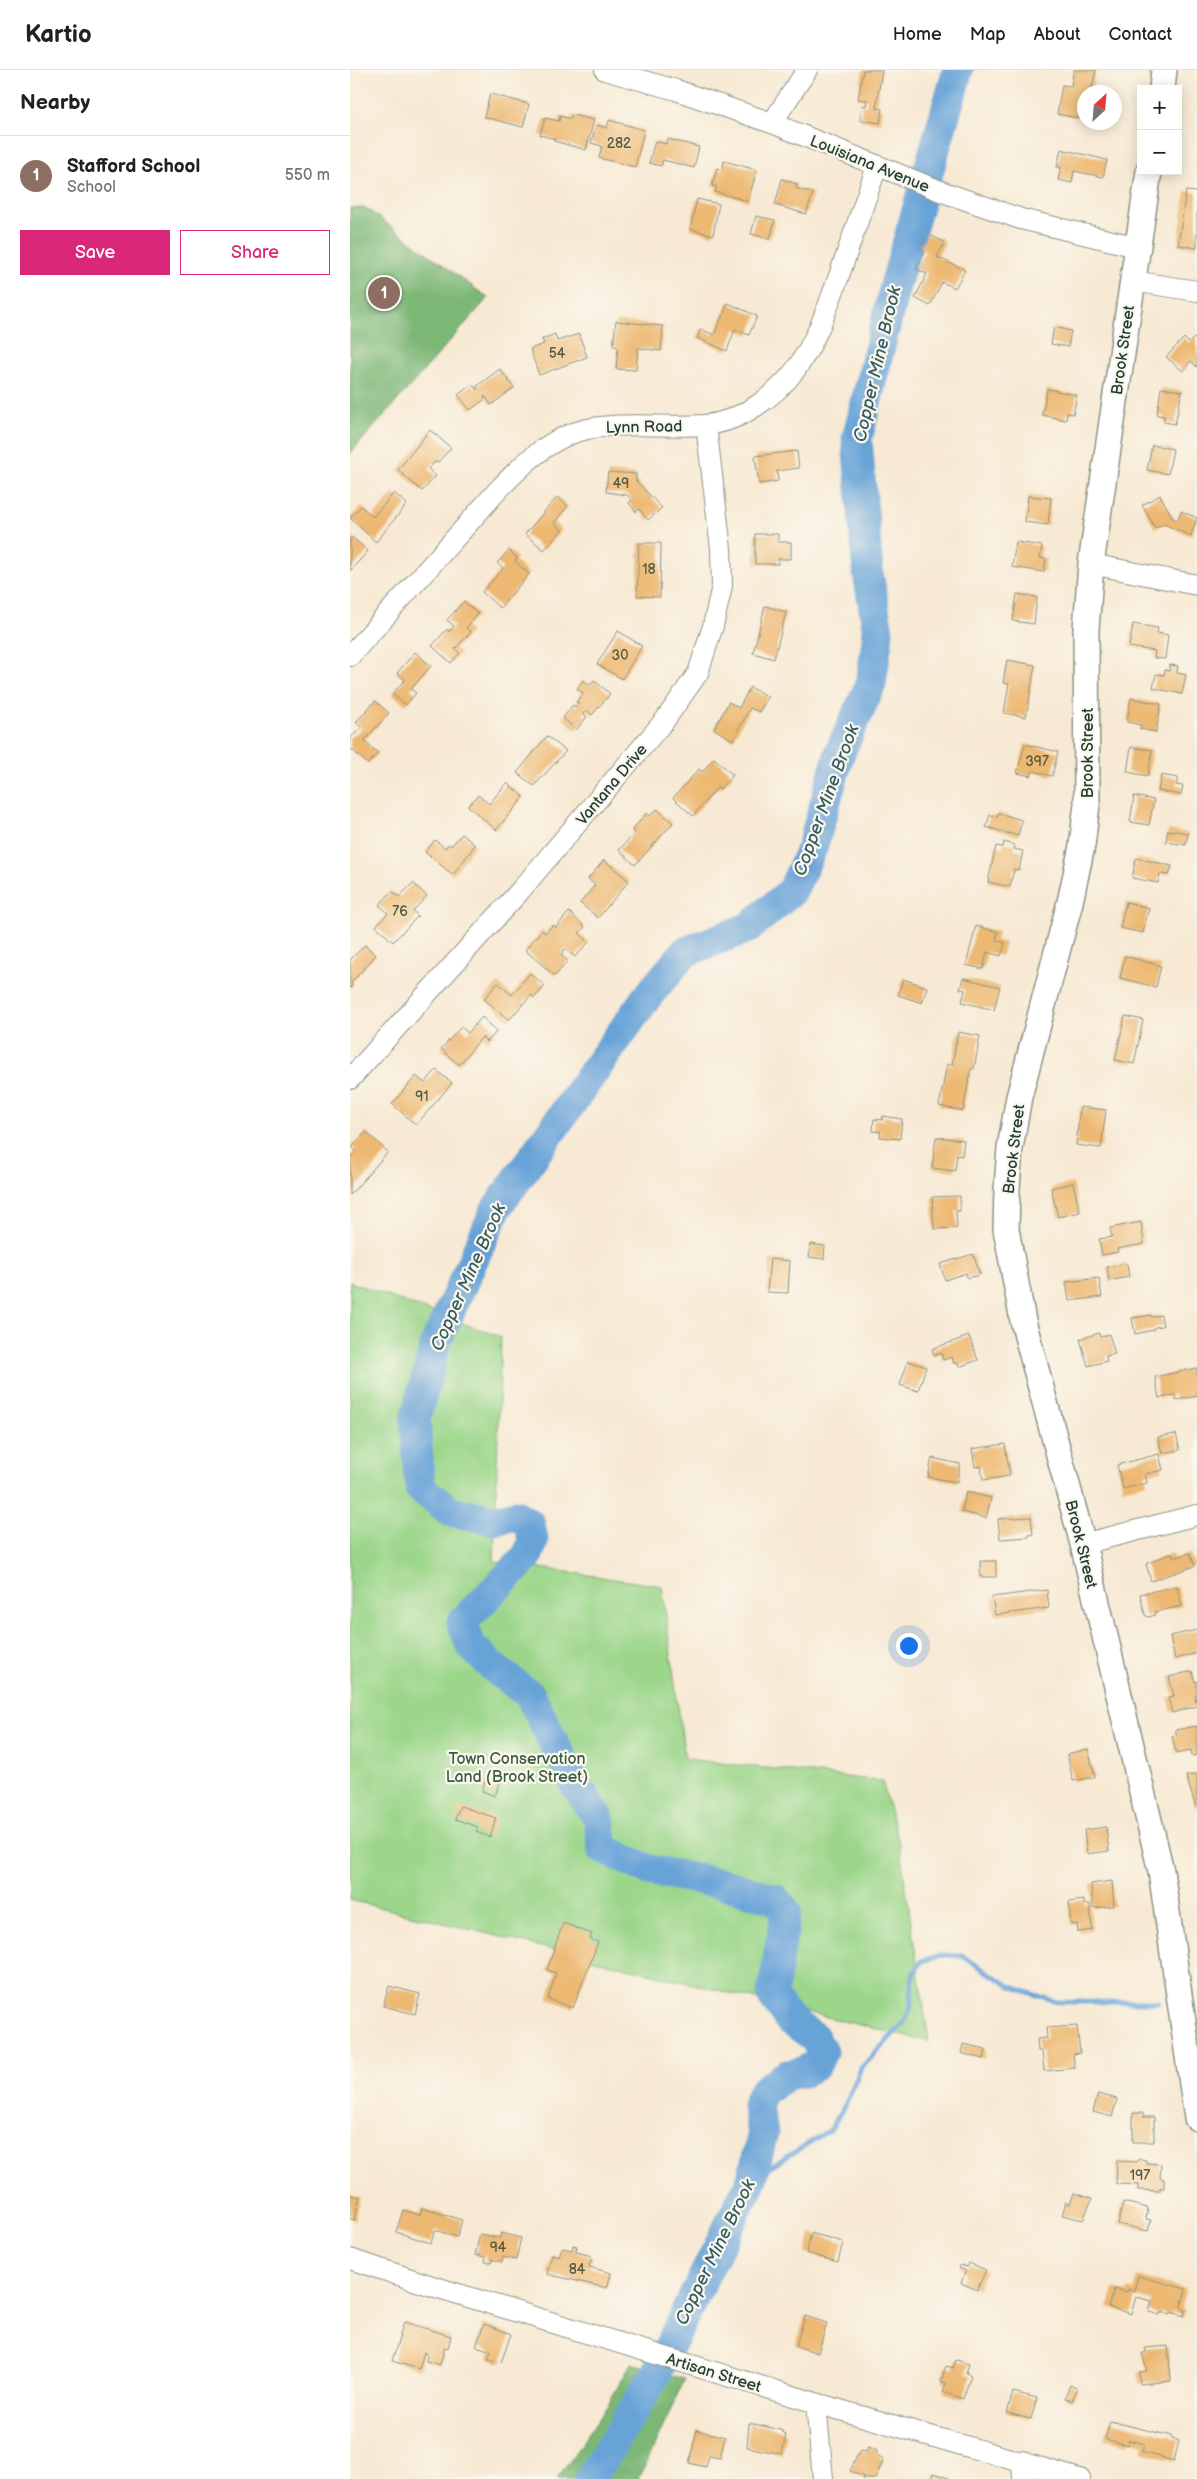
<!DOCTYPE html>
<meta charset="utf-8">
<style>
body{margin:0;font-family:"Balsamiq Sans",sans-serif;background:#f2f2f2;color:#202124}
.controls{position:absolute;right:15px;top:15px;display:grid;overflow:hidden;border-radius:0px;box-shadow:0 2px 12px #0003}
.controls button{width:45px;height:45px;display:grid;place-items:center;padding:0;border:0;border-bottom:1px solid #e0e0e0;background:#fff;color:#202124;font:25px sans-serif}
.compass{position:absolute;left:727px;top:15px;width:45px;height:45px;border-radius:50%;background:#fff;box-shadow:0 2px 12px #0003;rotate:26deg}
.you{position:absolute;left:558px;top:1575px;width:18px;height:18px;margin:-12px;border:4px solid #fff;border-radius:50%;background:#1a73e8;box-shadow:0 0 0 8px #1a73e833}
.badge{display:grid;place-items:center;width:32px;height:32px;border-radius:50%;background:#db2777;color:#fff;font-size:16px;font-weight:700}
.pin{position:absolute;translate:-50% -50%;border:2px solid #fff;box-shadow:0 1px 5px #0006}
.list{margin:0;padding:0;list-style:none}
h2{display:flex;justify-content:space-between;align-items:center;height:65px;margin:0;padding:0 20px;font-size:21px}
h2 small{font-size:16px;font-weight:400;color:#757577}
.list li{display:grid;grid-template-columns:32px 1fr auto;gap:15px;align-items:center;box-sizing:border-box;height:80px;padding:0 20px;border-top:1px solid #e0e0e0}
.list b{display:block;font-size:19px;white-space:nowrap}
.list p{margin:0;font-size:16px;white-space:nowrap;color:#757577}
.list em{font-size:16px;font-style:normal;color:#757577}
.actions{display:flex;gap:10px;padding:15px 20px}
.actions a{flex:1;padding:11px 0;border:1px solid #db2777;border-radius:0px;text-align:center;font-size:18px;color:#db2777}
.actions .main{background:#db2777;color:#fff}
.map{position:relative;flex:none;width:847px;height:2409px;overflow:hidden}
header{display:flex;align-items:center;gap:30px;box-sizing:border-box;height:70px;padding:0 25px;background:#fff;border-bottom:1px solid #e0e0e0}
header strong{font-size:24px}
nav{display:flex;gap:28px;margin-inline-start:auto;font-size:18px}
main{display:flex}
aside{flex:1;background:#fff}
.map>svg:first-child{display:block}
.green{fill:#9bd68a;stroke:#5d8a5f}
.forest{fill:#7cb776;stroke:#4e7a55}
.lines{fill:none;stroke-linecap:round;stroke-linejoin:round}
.stream{stroke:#67a3d8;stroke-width:5}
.river{stroke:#67a3d8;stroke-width:31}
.building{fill:#edb871}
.minor-casing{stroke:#8b9384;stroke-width:22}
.tertiary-casing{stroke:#8b9384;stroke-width:28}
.minor{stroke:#fff;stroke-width:20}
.tertiary{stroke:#fff;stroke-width:25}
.labels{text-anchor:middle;stroke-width:4.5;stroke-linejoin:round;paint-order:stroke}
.number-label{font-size:14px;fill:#525c43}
.street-label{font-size:16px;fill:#1f3d34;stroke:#fbf7ec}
.park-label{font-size:16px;fill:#385c45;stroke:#fbf7ec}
.water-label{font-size:18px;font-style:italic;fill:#355c65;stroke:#fbf7ec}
</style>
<header>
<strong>Kartio</strong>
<nav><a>Home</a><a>Map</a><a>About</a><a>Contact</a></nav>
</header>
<main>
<aside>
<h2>Nearby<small></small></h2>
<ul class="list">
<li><span class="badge" style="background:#8d6e63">1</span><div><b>Stafford School</b><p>School</p></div><em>550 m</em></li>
</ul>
<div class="actions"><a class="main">Save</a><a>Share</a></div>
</aside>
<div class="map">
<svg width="847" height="2409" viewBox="0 0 847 2409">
<rect width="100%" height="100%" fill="#fbf7ec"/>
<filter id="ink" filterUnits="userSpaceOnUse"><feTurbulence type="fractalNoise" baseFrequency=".02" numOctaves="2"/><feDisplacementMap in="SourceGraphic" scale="10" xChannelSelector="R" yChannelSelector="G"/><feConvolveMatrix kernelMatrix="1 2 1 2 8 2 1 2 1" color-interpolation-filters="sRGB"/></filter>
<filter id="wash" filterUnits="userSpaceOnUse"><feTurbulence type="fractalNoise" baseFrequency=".0096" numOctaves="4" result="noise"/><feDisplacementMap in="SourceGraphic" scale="20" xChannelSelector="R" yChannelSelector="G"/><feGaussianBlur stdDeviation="1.12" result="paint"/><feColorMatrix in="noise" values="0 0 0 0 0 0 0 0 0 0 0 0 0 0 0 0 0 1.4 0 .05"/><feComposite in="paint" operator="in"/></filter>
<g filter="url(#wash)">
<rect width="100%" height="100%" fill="#f7e9d3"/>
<path class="green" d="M0,1212l151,55 -7,224 168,25 23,173 197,22 17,62 30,199 -579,-142z"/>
<path class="forest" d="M0,138h16l122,90 -138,156z
M281,2293l54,16 -46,100h-82l50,-73z"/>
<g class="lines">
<path class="stream" d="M402,2109l79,-50 15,-26 15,-35 42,-44 8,-17 1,-31 10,-15 20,-6 20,1 48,30 47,16h101"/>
<path class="river" d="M240,2409l65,-104 97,-196 11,-47 -6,-27 7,-15 23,-15 16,-3 13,-7 6,-13 -8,-15 -25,-18 -17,-24 14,-83 -11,-13 -51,-15 -75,-14 -46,-21 -4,-31 -25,-35 -44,-88 -35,-26 -24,-23 -9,-24 65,-65 6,-16 -3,-17 -14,-9 -21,5 -45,-9 -30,-23 -5,-69 21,-77 60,-133 150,-211 39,-46 63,-24 44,-37 20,-43 28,-96 31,-68 7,-52 -10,-59 -11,-134 39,-157 62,-212"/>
</g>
<g id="blocks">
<path class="building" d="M513,0h19l-6,38 6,1 -2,14 -20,-3 2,-15 4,1 1,-6 -9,-1z
M724,0h22l-5,22h-7v27l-27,-5 5,-29 9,1z
M140,24l39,10 -6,23 -39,-10z
M222,45l22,5 -8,30 -32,-9 1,-2 -15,-4 5,-17 14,3 1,-5 11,3z
M259,50l35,10 -9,37 -36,-9 3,-12 -11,-3 5,-18 11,3z
M317,69l32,8 -5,21 -31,-8 -2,6 -12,-3 6,-22 11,3z
M711,79l46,11 -4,17 -29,-6 -2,12 -14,-3 3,-13h-4z
M374,91l33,9 -9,31 -33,-9 2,-5 -5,-1 5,-18 5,2z
M432,109l15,5 -1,4 17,5 -7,21 -31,-9z
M836,121l11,1v56l-19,-3z
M347,129l22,5 -6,31 -23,-6z
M406,146l19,4 -5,19 -19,-5z
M577,164l18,8 -8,15 28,13 -10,18 -13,-6 -12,24 -15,-8 12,-24 -11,-5 9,-18 -5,-3z
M378,233l29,13 -8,19 -14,-6 -8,22 -30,-13 4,-9 13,6z
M266,251l47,5 -2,25 -23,-3 -2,22 -20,-1 2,-22 -5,-1z
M704,257l17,4 -3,16 -17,-3z
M205,264l2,7 22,-7 8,23 -48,18 -9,-26 14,-5 -2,-5z
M834,268l5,5 5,-5 3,2v27l-6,-6 -8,10 -17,-14z
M150,299l14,19 -23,17 -6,-9 -1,4 -14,10 -12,-15 14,-11 5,6v-4z
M811,318l21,3 -7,33 -11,-2v-6l-7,-1z
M697,319l30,6 -4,19 -6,-1 -1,7 -24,-5z
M80,360l21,18 -13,14h-3l-7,7 8,7 -14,15 -24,-21z
M802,375l21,4 -5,25 -21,-4z
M447,381l2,17 -22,3 1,10 -19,3 -4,-28z
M258,402l28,2v7l26,27 -14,12 -9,-11 -3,3 -7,-9 3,-3 -5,-5 -21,-3z
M44,423l13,11 -31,38 -26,-24 11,-12 12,11z
M810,425l13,23 4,3 4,-10 16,7 -6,18 -27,-12 -9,4 -13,-23z
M678,426l23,2 -3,27 -23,-3z
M207,427l11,9 -14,17 8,7 -18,20 -19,-16z
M405,464h23v8h13v17h-13v5h-23z
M2,467l16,14 -18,20v-32z
M666,472l26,4 -2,12 6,1 -2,13 -32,-5z
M289,473h22l-1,54 -23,-1z
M159,480l8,8 -2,3 14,13 -29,34 -18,-16 21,-24 -6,-5z
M667,524l20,3 -3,27 -21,-3z
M114,531l14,13 -12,14 5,4 -16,17 5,4 -9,10 -19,-17 14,-16 4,1 4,-5 -7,-6z
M415,536l21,6 -12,47 -21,-6z
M783,554l25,4 -1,5 11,2 -3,24 -11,-1 1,-7 -26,-4z
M268,561l24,15 -20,33 -25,-15z
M65,582l16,14 -20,23 5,4 -10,12 -14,-11 13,-14 -8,-7z
M657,590l28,5 -9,52 -22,-4 5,-29 -6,-1z
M820,595l8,1 -1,7 9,2 -4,19 -29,-6 3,-14 8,1 1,-5 4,1z
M233,610l7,5 4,-5 16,14 -18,21 -5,-5 -4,4 4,3 -11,13 -13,-12 10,-13 2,2 4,-4 -3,-1 7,-9 -6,-4z
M400,617l18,10 -9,15 -9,-4 -17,32 -19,-11 15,-27 10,6z
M781,628l30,6 -5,28 -16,-3 1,-4 -14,-3z
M25,631l14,12 -25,28 14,12 -10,11 -18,-16v-10l12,-10 -6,-6z
M197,666l19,15 -32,35 -17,-13z
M675,674l33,8 -6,24 -19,-5 -2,5 -14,-3z
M781,677l21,3 -4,26 -21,-4z
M364,688l19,17 -13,14 -2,-2 -25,29 -20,-18 26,-29 3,3z
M811,705l17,3 -2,7 7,1 -2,9 -23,-4z
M157,713l17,14 -28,33 -28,-24 10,-11 11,9z
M784,726l20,4 -5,25 -19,-3z
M307,739l16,14 -38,42 -16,-15 16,-17 -3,-3 15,-17 3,3z
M648,743l24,7 -4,16 -32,-9 4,-12 7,2z
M818,760l20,3 -2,12 -20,-3z
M112,764l13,11 -22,30 -28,-23 10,-12 10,8 4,-4 2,2z
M654,772l11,3 -1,4 9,2 -4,19 -5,-1 -4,18 -22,-5 8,-36 7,1z
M786,788l36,8 -3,9 -9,-1 -2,9 -26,-5z
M254,790l25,21 -31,37 -18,-15 15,-18 -7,-6z
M63,813l14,13 -14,15 5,5 -25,26 -17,-16 12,-13 -9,-8 13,-14 7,6z
M776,832l23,6 -6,25 -23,-5z
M219,842l16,15 -6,6 10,9 -14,15 -10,-8 -4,6 7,6 -13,15 -30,-26 17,-20 3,3 8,-8 3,2z
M626,856l22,6 -2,8 9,3 -4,13 -14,-4 -4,17 -17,-4z
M15,875l11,10 -25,28 2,2 -3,3v-28z
M775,886l36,10 -5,21 -36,-9z
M180,903l15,13 -11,12 -3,-3 -22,25 -25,-21 14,-16 14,12z
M613,908l37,9 -6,23 -32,-8 3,-12 -5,-1z
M553,909l24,8 -5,16 -24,-8z
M775,946l18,4 -9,44 -19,-4z
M132,947l15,14 -10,11 -5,-5 -23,28 -18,-16 20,-22 7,6z
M608,962l22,4 -6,33h-3l-8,42 -24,-5 8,-42 5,1z
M86,1000l16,13 -36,42 -24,-21 24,-28 9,7z
M730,1037l26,3 -5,38 -25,-3z
M533,1046l19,3 -2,20 -20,-2 1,-5 -8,-1 1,-12 8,1z
M16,1062l22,20 -38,43v-37l6,-7 -4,-4z
M586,1067l28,3 -2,16 -5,-1 -2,16 -23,-3z
M723,1113l7,29 -22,5 -7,-29z
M610,1126v15h-4l1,17 -23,1 -2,-32z
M791,1152l3,22 -27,5 1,3 -16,3 -3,-16 13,-2 -2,-9z
M461,1174l14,2 -1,13 -15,-2z
M623,1184l7,21 -13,3 -1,-5 -21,7 -5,-16z
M420,1189l20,2 -2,32 -21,-1z
M777,1194l2,13 -20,4 -2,-14z
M749,1208l3,19 -33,4 -3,-19z
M801,1245l1,2 9,-2 2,11 -8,1 -2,3 -18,4 -3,-16z
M749,1263l1,4 9,-3 6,20 -9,2 1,5 -19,5 -8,-27z
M619,1266l9,24 -19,7 -2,-5 -3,2 -2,-7 -9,3 -2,-7 -7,3 -2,-7z
M558,1291l18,6 -8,24 -18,-6z
M847,1298v28l-21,4 -1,-5 -16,3 -4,-21z
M826,1364l4,16 -18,3 -4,-16z
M655,1374l5,32 -27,4 -2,-14 -6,1 -3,-18z
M809,1384l4,16 -18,4 2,9 -24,6 -6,-24z
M582,1388l28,6 -3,18 -29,-5z
M616,1422l25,6 -5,20 -24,-6z
M681,1447l2,17 -4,1v2l-29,2 -2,-20z
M822,1483l2,5 16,-5 5,13 -44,15 -5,-17z
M630,1491h16v16h-16z
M827,1516l5,20 -27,6 1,3 -8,2 -3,-2 -5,-21z
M697,1520l2,18 -54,7 -3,-18z
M847,1560v23l-22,6 -5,-23z
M842,1601l3,11 2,-1v14l-2,1 2,10 -25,7 -4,-16 6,-1 -5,-19z
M847,1656v29l-5,1 -1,-6 -15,3 -4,-17 5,-1 -2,-5z
M738,1679l7,28 -22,4 -6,-27z
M847,1704v34h-1l-10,-32z
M137,1706l13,5 -5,15 -13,-5z
M110,1736l36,12 -6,19 -14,-5 2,-5 -23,-8z
M756,1757l3,24 -22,3 -3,-24z
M762,1811l2,25 -21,2 -2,-24z
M734,1830v5l6,-1 2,26 -14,2 -1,-8 -6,1 -2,-23z
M213,1853l29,11 -2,5 8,3 -25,66 -25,-9 8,-26 -9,-3z
M39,1916l31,8 -5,20 -32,-8z
M727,1956l3,27 -7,1 2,14 -31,3 -2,-20h-4l-1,-12 10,-1 -1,-10z
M613,1974l23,5 -2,10 -23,-6z
M748,2024l19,5 -5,18 -19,-5z
M783,2043h10v4h11v25h-21z
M789,2089l7,1v3l15,1 -1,14 4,1v9h-4v3l-22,-1v-5l-22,-1 1,-23 20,1z
M724,2123l18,6 -9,21 -21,-5 4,-13 4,2z
M0,2125l10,2 -6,23 -4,-1z
M773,2132l25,6 -2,11 5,1 -3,11 -30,-7z
M72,2138l40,12 -5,17 -22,-7 -4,13 -35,-11 7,-22 17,5z
M151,2163l20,5 -5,22 -13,-3 -1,5 -10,-3 -1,4 -6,-1 1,-5 -11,-2 5,-21 20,4z
M461,2163l32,9 -5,20 -32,-9z
M223,2175l4,1 -1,6 16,4 -3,11 22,6 -4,15 -60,-14 5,-19 7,2 3,-9 10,2z
M619,2193l17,7 -9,20 -16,-7 5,-12 -7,-3 1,-3 7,2z
M788,2206l48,13 -5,17 4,5 -1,5 -13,-4 -1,3 -9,-3 -1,3 -11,-3 3,-11 -16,-4 -5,17 -23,-7 6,-18 13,3 1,-3 6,2z
M455,2246l22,7 -9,30 -22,-7z
M54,2252l47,14 -3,12 -3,-1 -5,18 -14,-4 2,-8 -4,-1 -5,17 -27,-8z
M134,2254l27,10 -10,29 -13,-4 3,-8 -15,-5z
M818,2276l3,35 -31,3 -1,-12 8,-1 -5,-18h4l-1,-5z
M606,2290l13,4 -3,9 5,2 -8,24 -20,-7 3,-9 -5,-2 5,-15 7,2z
M720,2315l8,4 -6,12 -7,-3z
M663,2322l24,6 -6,21 -24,-6z
M760,2351l61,15 1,3 7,2 -5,20 -32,-9 2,-8 -15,-4 -2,5 -22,-6z
M399,2353l32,7 5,5 -4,19 -35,-7z
M347,2360l28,7 -5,21 -11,-2 -3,11 -17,-4z
M518,2377l9,4 -1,4 8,4 -9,20h-12l1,-2 -14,-6 10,-21 6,2z
M584,2403l17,6h-19z"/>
</g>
</g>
<g filter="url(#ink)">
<use href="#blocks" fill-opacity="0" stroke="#8b9384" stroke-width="1"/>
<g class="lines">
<defs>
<path id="minor" d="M255,0l71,20 96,33 171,69 78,27 116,28
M422,53l35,-53
M782,211l65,10
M741,494l106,21
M0,586l148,-166c22,-23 47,-48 78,-58 42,-12 85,-4 128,-7 35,-2 72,-29 92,-56 21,-29 33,-65 45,-99 12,-35 24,-69 36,-104
M0,1009l169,-187 146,-172 33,-47 15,-47 9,-40 -1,-37 -15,-124
M733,1474l114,-29
M0,2189l79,26 387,118 264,76
M466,2333l7,76
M672,2391l1,18"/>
<path id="tertiary" d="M812,19l2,-19
M799,101l-58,393 -5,65 1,175 -5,42 -12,56 -51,195 -9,51 -3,40 -1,41 17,92 60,223 78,327 36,247"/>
</defs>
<use href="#minor" class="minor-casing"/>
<use href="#tertiary" class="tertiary-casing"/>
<use href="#minor" class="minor"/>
<use href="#tertiary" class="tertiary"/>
</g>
</g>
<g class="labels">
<g class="number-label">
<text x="269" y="78">282</text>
<text x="207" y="288">54</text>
<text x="271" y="418">49</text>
<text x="299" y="504">18</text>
<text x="270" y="590">30</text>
<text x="687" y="696">397</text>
<text x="50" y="846">76</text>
<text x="72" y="1031">91</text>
<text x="790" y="2110">197</text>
<text x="148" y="2182">94</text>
<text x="227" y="2204">84</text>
</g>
<g class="street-label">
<text transform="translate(520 93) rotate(22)" y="6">Louisiana Avenue</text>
<text transform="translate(772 280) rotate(-82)" y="6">Brook Street</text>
<text transform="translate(294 356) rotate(-1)" y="6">Lynn Road</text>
<text transform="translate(737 683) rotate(-90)" y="6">Brook Street</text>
<text transform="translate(261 714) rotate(-50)" y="6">Vantana Drive</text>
<text transform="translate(663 1079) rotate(-83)" y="6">Brook Street</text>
<text transform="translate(732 1474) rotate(76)" y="6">Brook Street</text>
<text transform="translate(364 2302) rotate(17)" y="6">Artisan Street</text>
</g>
<g class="park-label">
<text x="167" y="1694">Town Conservation<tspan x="167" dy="18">Land (Brook Street)</tspan></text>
</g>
<g class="water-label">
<text transform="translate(527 294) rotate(-77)" y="6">Copper Mine Brook</text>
<text transform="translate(476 730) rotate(-70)" y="6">Copper Mine Brook</text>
<text transform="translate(118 1207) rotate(-66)" y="6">Copper Mine Brook</text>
<text transform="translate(365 2182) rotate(-64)" y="6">Copper Mine Brook</text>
</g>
</g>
</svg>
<div class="controls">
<button>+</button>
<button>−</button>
</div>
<svg class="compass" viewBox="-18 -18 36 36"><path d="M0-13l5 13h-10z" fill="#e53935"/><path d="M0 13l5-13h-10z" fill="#757577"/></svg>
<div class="you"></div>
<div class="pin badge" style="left:34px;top:223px;background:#8d6e63">1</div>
</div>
</main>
